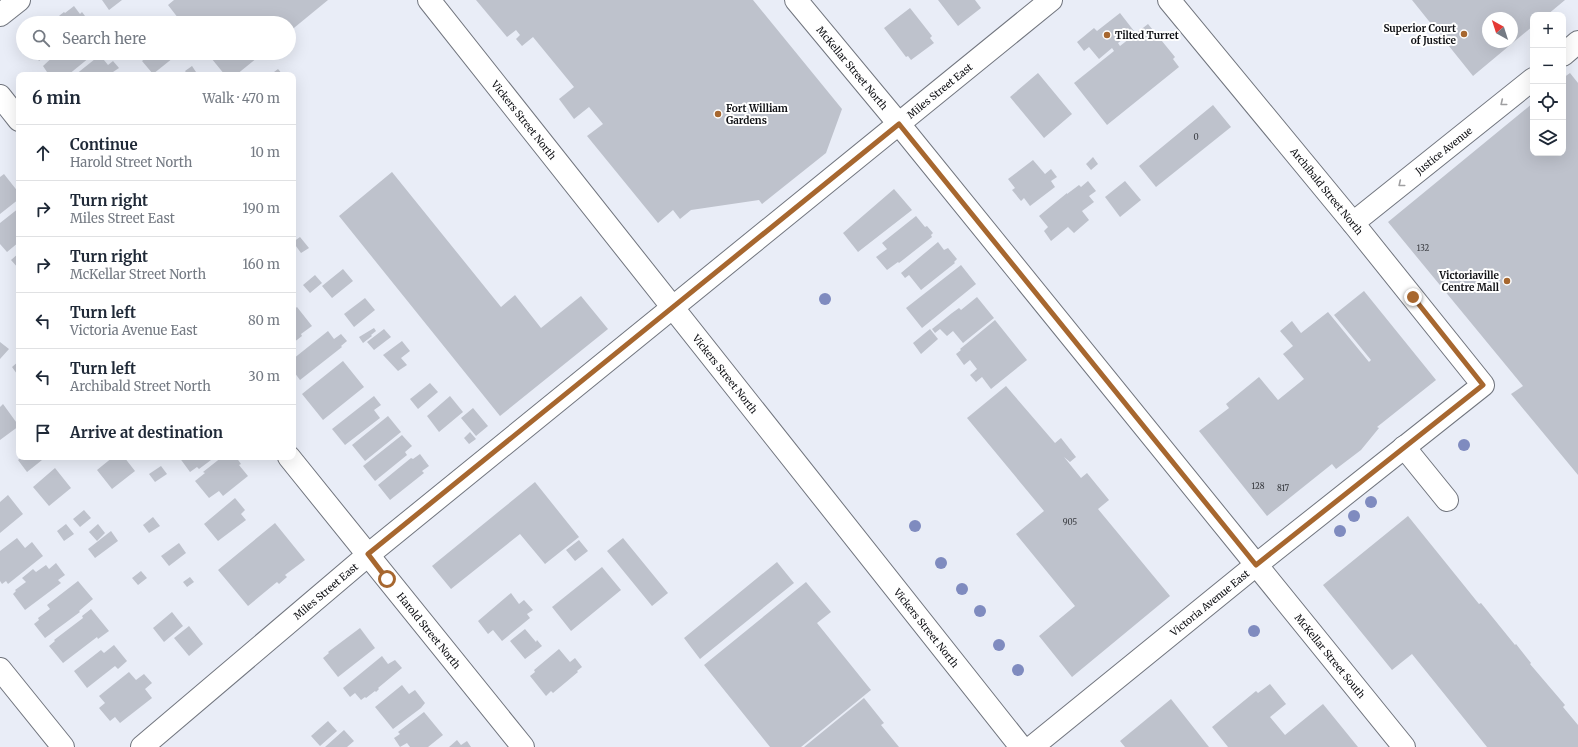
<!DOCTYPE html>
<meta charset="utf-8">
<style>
body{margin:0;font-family:Merriweather,serif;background:#f6f6f7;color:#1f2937}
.controls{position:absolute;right:12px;top:12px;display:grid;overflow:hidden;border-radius:8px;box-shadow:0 4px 16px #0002}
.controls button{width:36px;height:36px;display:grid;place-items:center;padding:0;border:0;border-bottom:1px solid #e0e1e3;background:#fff;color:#1f2937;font:20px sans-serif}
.compass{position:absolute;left:1482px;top:12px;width:36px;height:36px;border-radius:50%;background:#fff;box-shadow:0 4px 16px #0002;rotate:321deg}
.stop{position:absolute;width:12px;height:12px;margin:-9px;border:3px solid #a7672f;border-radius:50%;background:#fff}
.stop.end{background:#a7672f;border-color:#fff;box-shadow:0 1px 4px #0008}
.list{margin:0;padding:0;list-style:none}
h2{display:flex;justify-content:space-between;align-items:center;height:52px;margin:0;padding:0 16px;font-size:17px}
h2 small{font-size:13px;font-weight:400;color:#747a83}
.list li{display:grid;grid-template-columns:26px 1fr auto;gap:12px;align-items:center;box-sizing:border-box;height:56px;padding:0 16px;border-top:1px solid #e0e1e3}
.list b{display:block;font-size:15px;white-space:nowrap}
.list p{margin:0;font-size:13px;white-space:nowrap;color:#747a83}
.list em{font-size:13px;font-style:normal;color:#747a83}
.icon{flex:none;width:22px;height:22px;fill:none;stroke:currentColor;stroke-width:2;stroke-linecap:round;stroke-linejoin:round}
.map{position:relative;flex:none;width:1578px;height:747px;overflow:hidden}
.search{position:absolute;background:#fff;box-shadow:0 4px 16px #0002;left:16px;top:16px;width:280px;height:44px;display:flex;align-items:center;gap:10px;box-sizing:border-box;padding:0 14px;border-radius:22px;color:#747a83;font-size:15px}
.panel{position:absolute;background:#fff;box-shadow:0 4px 16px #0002;left:16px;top:72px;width:280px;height:388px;border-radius:8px}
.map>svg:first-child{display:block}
.building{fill:#bec2cc;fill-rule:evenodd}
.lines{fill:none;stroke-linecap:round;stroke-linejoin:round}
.minor-casing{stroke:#71757e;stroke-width:24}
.minor{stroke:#fff;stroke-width:22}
.tree{fill:#7f8bbf}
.oneway{stroke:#9f9fa1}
.route{stroke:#a7672f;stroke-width:5}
.poi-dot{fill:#a7672f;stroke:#fff;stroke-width:1.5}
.labels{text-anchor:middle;stroke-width:4;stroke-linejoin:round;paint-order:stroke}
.number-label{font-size:8px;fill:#3a3c41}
.poi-label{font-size:10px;font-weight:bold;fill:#0e0f13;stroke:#fff;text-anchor:end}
.street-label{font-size:10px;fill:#0e0f13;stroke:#fff}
</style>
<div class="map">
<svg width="1578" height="747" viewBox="0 0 1578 747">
<rect width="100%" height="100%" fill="#e9edf7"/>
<path class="building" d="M102,0h20l-13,10z
M174,0h154l-39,32v-9h-107l-14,-18z
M476,0h277l89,109 -16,44 -64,51 -3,-4 -68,10 -11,9 -7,-9 -15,13 -71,-87 16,-12 -14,-17 -15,12 -15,-20 15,-12 -41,-50 -11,9 -6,-7 4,-4 -4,-5 -9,7z
M938,0h37l6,8 -23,18z
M1412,0h153l-18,15h-14v11l-60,50zM1488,18h24v24h-24z
M74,6l6,8 2,-2 6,8 -3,3h-35l14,-11 1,1z
M910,8l22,28 -2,2 4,5 -23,17 -3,-4 -2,1 -22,-29z
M1120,13l14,18 -16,12 2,3 28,-22 27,33 -2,2 6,8 -72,58 -33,-42 40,-32 -2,-3 -13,11 -10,-12 -5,4 -7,-9 17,-14 3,3z
M34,53h15l-10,8z
M57,53h38l-27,22h-12l-3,-3 -4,3 -6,-9z
M152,53h17l4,5 -20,16 -11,-13z
M207,53h56l-27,22h-11z
M100,55l8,10 5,-4 6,7 -6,4 2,2 -40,1z
M192,66l4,6 -4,3h-4l-3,-4z
M278,69l5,6h-13z
M1038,73l34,41 -28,24 -34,-41z
M1570,73l8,10v392l-67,-81 12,-8 -135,-164 145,-119v50h30v-75z
M1213,105l18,22 -75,60 -17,-21z
M1093,157l5,7 -7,6 -5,-6z
M1033,160l12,14 6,-5 6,8 -6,4 4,6 -25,19 -6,-8 -3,3 -9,-11 3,-2 -7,-9z
M392,172l109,135 14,-12 26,33 40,-32 27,33 -108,87 -161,-200z
M4,174l15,19v6l-19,15v-37z
M1088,181l8,10 -7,5 5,6 -12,9 7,9 -15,13 -6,-6 -17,14 -7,-10 4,-4 -9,-11 28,-23v1l12,-9 2,2z
M1125,181l16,19 -21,17 -15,-20z
M894,189l18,21 -54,42 -15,-19z
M19,208v34l-12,10 -7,-8v-21z
M916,216l9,11 2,-1 6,7 -2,2 1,2 -33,26 -1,-1 -11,8 -11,-13 11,-8 -5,-6z
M300,237l9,11 -8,5 -8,-11z
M938,242l6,8 4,-2 9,11 -3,3 1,1 -34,27 -12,-15 -4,3 -4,-5z
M19,253v16l-8,-9z
M961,265l15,19 -54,44 -16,-20z
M343,269l10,12 -21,17 -10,-12z
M315,275l7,8 -12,10 -7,-8z
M1364,291l72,89 -59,47 2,1 -18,22 -25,19 -4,-5 -65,52 -68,-85 30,-23 -3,-4 33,-27 19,23 26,-21 -21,-25 10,-8 -13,-15 12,-10 9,12 27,-21 41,50 2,-2 -37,-45z
M977,297l17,21 -31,25 -10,-12 -6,5 -7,-7 -5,4 -3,-4 20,-16 7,-5 2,2z
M365,298l10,12 -21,17 -10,-13z
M297,307l15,19 -11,8 1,2 -9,7v-33z
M995,320l32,40 -36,29 -9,-12 -6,5 -6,-7 7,-6 -7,-9 -6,5 -8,-11 5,-4 -1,-1z
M374,328l2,3 -5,4 1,1 -9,7 -4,-6z
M384,329l7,8 -17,13 -7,-8z
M930,329l8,10 -17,15 -8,-11z
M328,331l6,8 7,-5 6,7 -6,5 1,1 -42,33 -6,-8 -1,1v-14z
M402,341l8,10 -9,7 6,7 -9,6 -15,-16z
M0,342l9,7 -9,10z
M19,361v11l-2,2 -5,-7z
M343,361l21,26 -41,33 -21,-26z
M430,383l8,9 -20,17 -8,-10z
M1006,386l49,57 6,-5 15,19 -6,5 -6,-5 17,21 6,-5 22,27 -11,9 72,87 -98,81 -33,-41 36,-30 -59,-72 28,-23 -77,-93z
M374,396l7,9 -7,5 6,8 -35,27 -13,-16z
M450,396l13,16 -24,20 -12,-16z
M3,404l16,22 -19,14v-33z
M473,408l15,18 -12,10 -15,-18z
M388,416l13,16 -36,29 -13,-16z
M470,432l6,7 -7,5 -5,-6z
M402,435l10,11 -7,6 2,3 -32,26 -12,-15z
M420,454l9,12 -7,5 2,2 -34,27 -12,-15 33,-27 2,1z
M22,457h17l3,3 -15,12 -9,-12z
M113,457h11l11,14 -23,18 -15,-19z
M179,457h36l-16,12 -2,-2 -7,5z
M222,457h14l5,7 -2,1 9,11 -25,20 -4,-5 -10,7 -14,-17 10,-8 -2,-1z
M161,466l6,8 -12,8 -6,-8z
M55,468l16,20 -22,18 -16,-19z
M535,482l44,55 -34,27 -25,-30 -69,55 -19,-23z
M8,495l15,19 -23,19v-31z
M235,498l10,12 -4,4 5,6 -28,21 -14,-17z
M84,510l7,8 -11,9 -7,-8z
M1408,516l71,88 2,-1 34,42 1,-1 15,19 -1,1 35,41 -2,2 15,18v22h-91l-75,-93 -20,16 -69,-85z
M153,517l7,9 -11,7 -6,-8z
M275,523l30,37 -20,15 2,2 -8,7 -2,-2 -29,24 -30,-36z
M66,524l8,10 -10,7 -7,-10z
M98,524l7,9 -8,8 -8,-9z
M111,531l7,10 -23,17 -7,-9z
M17,538l8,10 7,-6 11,14 -35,28 -2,-3 -4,3 -2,-3v-30z
M623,538l45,55 -16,13 -45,-55z
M579,540l9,11 -13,10 -9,-11z
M179,543l7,10 -17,13 -8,-10z
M777,562l17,21 -94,76 -16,-21z
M56,563l9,12 -7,5 3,3 -36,27 -12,-16 3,-3 -1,-1 11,-8 -4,-4 11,-9 3,3 10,-7 3,4z
M602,567l19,23 -50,41 -19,-24z
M141,571l6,7 -9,7 -6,-7z
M190,577l4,5 -7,5 -4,-5z
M78,581l15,18 -14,12 1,1 -35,26 -11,-14 5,-4 -1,-2 12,-9 -3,-4z
M806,582l25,30 -14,11 54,67 -70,57h-31l-66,-82z
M511,593l8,11 5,-4 9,10 -6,4 3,4 -28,23 -9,-11 -5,4 -10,-13z
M91,609l18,22 -11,8 -1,-2 -34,26 -14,-17 6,-5 -1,-1 29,-22 -1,-2z
M172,612l11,14 -19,16 -11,-14z
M189,626l14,18 -14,12 -15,-18z
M360,628l15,20 -37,29 -15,-19 6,-5 -1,-1z
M525,629l11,13 1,-2 5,6 -17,13 -15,-18z
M114,645l13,16 -9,8 -3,-3 -28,22 -13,-17 27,-21 3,3z
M559,649l11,13 5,-4 7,9 -5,4 1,1 -25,21 -2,-2 -5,5 -16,-20 5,-4 -1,-2z
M382,656l6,8 7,-4 7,8 -24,20 1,1 -3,3 -1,-1 -9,7 -1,-1 -4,3 -6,-7 -5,4 -7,-9z
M129,672l7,8 8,-6 8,9 -7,6 7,9 -32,25 -5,-6 -5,4 -11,-13 6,-5 -6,-7z
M1270,684l16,20 -16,13 15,18 38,-31 35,43h-130l-16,-20 44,-36 2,2z
M402,685l7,9 6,-4 10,13 -4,5 -28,21 -18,-22z
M864,698l20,25 -3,2 18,22h-95z
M1171,699l38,48h-84l-5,-6z
M424,712l19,23 -15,12h-18l-3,-4 -7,4 -6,-9 6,-4 -2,-2z
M328,721l9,10 -17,15 -9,-10z
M344,730l10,11 -7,6h-22z
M457,740l4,5 6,-4 4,6h-22z"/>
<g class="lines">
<defs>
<g id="minor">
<path id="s1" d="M429,0l592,747"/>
<path id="s2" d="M796,0l103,124 505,623"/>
<path d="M0,15l19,-15"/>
<path d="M1563,55l15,-13"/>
<path d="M0,96l19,24"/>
<path id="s3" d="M1353,223l180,-144"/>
<path d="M1404,447l43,53"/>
<path id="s4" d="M289,457l234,290"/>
<path d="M0,669l63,78"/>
<path id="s5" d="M142,747l226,-192 683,-555"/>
<path id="s6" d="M1032,747l224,-182 227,-180 -130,-162 -184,-223"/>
</g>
</defs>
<use href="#minor" class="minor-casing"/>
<use href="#minor" class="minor"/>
</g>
<g class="tree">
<circle cx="825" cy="299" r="6"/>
<circle cx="1464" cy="445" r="6"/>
<circle cx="1371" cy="502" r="6"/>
<circle cx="1354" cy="516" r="6"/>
<circle cx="915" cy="526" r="6"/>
<circle cx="1340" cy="531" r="6"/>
<circle cx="941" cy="563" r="6"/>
<circle cx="962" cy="589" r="6"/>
<circle cx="980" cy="611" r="6"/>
<circle cx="1254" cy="631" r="6"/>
<circle cx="999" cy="645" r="6"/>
<circle cx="1018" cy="670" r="6"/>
</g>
<defs><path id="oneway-chevron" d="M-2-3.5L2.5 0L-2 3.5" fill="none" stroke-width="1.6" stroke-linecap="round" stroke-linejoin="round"/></defs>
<g class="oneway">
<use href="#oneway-chevron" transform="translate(1503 103) rotate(141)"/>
<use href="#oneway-chevron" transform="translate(1401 184) rotate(141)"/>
</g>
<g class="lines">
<path class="route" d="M387,579l-19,-25 531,-430 357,441 227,-180 -70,-88"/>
</g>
<g class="poi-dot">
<circle cx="1464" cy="34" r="4"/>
<circle cx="1107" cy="35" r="4"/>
<circle cx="718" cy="114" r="4"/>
<circle cx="1507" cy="281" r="4"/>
</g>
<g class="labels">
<g class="number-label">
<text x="1196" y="140">0</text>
<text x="1423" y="251">132</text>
<text x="1258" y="489">128</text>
<text x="1283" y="491">817</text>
<text x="1070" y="525">905</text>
</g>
<g class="poi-label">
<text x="1456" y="32">Superior Court<tspan x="1456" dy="12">of Justice</tspan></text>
<text x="1115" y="39" text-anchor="start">Tilted Turret</text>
<text x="726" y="112" text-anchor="start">Fort William<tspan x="726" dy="12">Gardens</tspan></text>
<text x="1499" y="279">Victoriaville<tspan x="1499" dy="12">Centre Mall</tspan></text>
</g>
<g class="street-label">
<text dy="4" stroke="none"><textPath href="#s2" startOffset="88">McKellar Street North</textPath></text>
<text dy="4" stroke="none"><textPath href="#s5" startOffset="1033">Miles Street East</textPath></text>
<text dy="4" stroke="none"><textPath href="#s1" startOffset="153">Vickers Street North</textPath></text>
<text dy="4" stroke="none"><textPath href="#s3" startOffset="116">Justice Avenue</textPath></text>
<text transform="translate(1327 191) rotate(51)" y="4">Archibald Street North</text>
<text dy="4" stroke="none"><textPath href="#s1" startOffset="477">Vickers Street North</textPath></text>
<text dy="4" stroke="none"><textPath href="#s5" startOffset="241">Miles Street East</textPath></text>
<text dy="4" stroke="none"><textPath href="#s6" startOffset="229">Victoria Avenue East</textPath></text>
<text dy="4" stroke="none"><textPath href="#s1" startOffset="801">Vickers Street North</textPath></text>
<text dy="4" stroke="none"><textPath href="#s4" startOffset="223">Harold Street North</textPath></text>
<text dy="4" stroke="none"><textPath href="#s2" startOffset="846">McKellar Street South</textPath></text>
</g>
</g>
</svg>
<div class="controls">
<button>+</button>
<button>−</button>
<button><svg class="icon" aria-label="locate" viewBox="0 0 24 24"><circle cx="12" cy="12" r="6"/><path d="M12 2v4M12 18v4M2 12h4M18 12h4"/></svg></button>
<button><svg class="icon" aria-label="layers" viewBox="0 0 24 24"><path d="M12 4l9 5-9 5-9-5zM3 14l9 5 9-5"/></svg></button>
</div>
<svg class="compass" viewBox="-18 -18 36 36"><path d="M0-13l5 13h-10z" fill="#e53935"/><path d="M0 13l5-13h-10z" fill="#747a83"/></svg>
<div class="stop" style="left:387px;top:579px"></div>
<div class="stop end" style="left:1413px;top:297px"></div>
<div class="search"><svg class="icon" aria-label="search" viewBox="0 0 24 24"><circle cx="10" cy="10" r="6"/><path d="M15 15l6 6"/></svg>Search here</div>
<section class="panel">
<h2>6 min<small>Walk · 470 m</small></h2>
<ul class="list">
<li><svg class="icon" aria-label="ahead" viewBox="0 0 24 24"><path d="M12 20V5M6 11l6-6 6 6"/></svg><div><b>Continue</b><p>Harold Street North</p></div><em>10 m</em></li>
<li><svg class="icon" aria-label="right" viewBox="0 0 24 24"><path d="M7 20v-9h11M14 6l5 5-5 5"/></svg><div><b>Turn right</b><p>Miles Street East</p></div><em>190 m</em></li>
<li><svg class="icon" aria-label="right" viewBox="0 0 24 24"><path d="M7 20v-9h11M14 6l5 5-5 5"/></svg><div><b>Turn right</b><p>McKellar Street North</p></div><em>160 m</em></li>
<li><svg class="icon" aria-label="left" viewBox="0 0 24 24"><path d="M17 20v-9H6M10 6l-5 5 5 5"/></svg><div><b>Turn left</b><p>Victoria Avenue East</p></div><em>80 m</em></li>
<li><svg class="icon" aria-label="left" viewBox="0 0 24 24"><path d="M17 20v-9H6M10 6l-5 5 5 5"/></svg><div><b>Turn left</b><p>Archibald Street North</p></div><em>30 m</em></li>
<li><svg class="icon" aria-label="arrive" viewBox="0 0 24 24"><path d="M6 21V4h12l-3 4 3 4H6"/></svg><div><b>Arrive at destination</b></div></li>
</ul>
</section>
</div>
